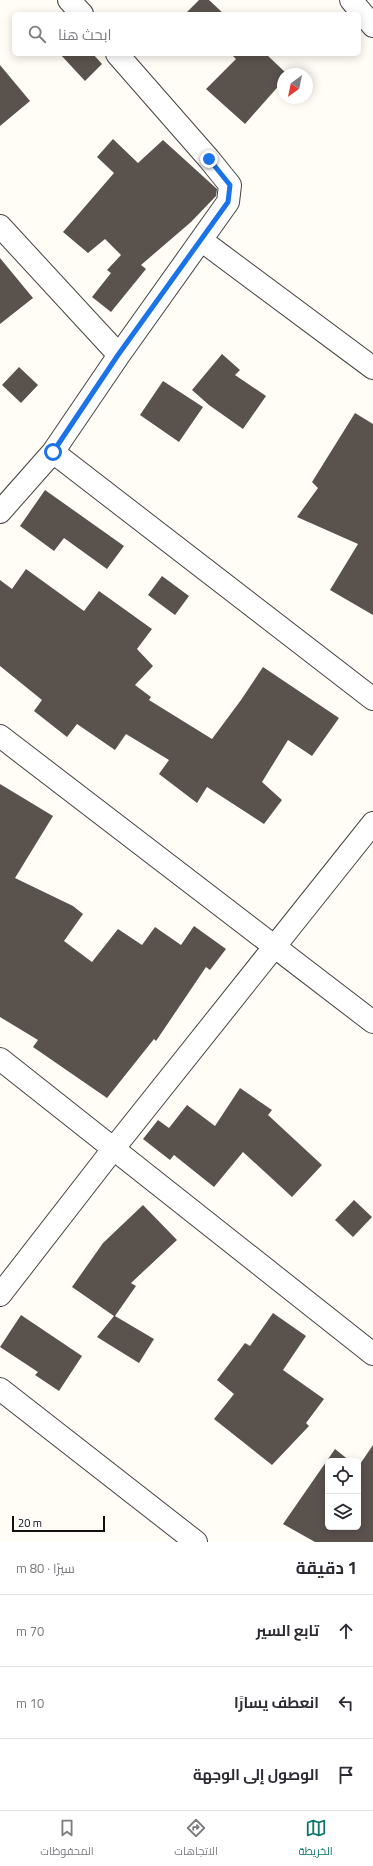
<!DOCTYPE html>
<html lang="ar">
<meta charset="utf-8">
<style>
body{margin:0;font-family:Georgia,Cairo,serif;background:#f7f7f7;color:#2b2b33;direction:rtl}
.controls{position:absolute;right:12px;bottom:12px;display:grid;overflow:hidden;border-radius:6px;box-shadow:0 2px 10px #0003}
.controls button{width:36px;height:36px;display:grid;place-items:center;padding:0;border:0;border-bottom:1px solid #e1e1e2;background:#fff;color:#2b2b33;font:20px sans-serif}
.compass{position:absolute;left:277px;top:68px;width:36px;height:36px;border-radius:50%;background:#fff;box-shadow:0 2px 10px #0003;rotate:213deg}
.scale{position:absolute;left:12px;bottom:10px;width:93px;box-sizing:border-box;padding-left:4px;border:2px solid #111;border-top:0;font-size:11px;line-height:14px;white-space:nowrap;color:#111;-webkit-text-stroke:3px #fff;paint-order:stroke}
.stop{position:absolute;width:12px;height:12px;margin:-9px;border:3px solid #1a73e8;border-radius:50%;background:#fff}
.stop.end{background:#1a73e8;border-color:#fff;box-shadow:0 1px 4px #0008}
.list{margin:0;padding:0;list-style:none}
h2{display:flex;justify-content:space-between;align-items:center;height:52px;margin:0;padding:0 16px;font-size:17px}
h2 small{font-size:13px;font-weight:400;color:#7c7c81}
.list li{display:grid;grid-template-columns:26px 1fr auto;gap:12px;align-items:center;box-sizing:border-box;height:72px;padding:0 16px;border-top:1px solid #e1e1e2}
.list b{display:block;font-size:15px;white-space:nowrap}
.list em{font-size:13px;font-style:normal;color:#7c7c81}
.icon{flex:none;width:22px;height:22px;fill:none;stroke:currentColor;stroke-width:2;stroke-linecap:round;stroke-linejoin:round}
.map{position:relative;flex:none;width:373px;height:1542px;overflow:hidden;direction:ltr}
.search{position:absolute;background:#fff;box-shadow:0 2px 10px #0003;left:12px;right:12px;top:12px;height:44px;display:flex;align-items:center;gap:10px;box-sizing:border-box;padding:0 14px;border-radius:6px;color:#7c7c81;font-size:15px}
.sheet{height:268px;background:#fff}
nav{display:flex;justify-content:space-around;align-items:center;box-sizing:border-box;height:56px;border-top:1px solid #e1e1e2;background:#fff;font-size:11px;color:#7c7c81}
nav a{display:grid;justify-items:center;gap:2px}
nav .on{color:#0f766e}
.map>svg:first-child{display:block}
.building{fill:#5a524d}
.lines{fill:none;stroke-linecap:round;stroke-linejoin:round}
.minor-casing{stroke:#444;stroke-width:24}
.minor{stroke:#fff;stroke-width:22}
.route{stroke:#1a73e8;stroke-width:5}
</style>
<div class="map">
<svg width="373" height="1542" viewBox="0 0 373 1542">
<rect width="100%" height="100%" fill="#fffdf5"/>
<path class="building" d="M199,0h10l15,14h-35l-2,-2z
M60,54h33l9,10 -17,17z
M231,54h35l21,20h-4v7l-38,43 -39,-35 30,-30z
M0,65l30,36 -30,25z
M113,139l25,24 25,-23 54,49 -1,7 -25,26 -50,43 5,4 -35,43 -19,-15 19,-24 -4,-3 14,-15 -16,-16 -17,14 -25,-21 51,-59 -17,-16z
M0,258l33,40 -33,26z
M222,354l18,16 -5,5 31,21 -23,33 -34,-24 -17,-15z
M19,367l19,18 -17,18 -19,-18z
M163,381l40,26 -24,35 -39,-27z
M355,413l18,11v191l-43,-25 28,-46 -61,-27 21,-29 -6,-6z
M45,490l79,56 -17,23 -43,-31 -10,13 -34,-25z
M26,569l58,42 15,-20 53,38 -15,20 16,17 -18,19 16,12 -2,3 63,39 29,-39 22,-33 76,51 -27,38 -24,-16 -26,42 20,18 -18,24 -57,-37 -10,16 -38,-29 10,-14 -43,-26 -11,16 -38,-26 -10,13 -33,-26 8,-11 -42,-34v-86l12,9z
M162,576l27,20 -14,19 -27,-20z
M0,784l53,32 -38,62 58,28 10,8 -19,27 28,21 26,-33 24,16 13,-18 26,18 13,-19 32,23 -16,21 -4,-3 -50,74 -2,-2 -47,59 -74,-51 5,-7 -38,-23z
M240,1088l32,22 -4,5 54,50 -30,32 -49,-45 -29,35 -40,-32 -4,5 -27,-21 15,-19 11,8 18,-23 28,21z
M354,1200l18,17 -19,20 -18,-17z
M143,1205l34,35 -46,43 5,3 -21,30 39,23 -15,24 -42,-26 17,-21 -42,-29 31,-44z
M273,1313l33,23 -23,34 41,29 -18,24 3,3 -37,39 -58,-46 20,-25 -17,-14 28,-37 5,3z
M21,1315l61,41 -23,35 -24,-16 3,-3 -38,-25z
M373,1445v97h-58l-32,-18 52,-75 15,12h-22v66h30v-60z"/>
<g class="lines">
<defs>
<path id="minor" d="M69,0l13,14
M351,0l22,26
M0,226l119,129
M201,240l172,128
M53,452l320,247
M0,512l53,-60 66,-97 109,-153 2,-17 -21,-26 -92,-105
M0,736l373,286
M0,1059l373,295
M0,1295l114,-147 259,-325
M0,1389l196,153"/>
</defs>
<use href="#minor" class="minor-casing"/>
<use href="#minor" class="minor"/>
</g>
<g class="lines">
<path class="route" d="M53,452l65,-97 110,-153 2,-17 -21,-26"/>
</g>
</svg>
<div class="controls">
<button><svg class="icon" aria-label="locate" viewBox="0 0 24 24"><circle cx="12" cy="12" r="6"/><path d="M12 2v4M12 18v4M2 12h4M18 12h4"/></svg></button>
<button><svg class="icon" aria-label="layers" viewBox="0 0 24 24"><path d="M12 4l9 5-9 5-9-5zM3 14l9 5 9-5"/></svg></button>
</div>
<svg class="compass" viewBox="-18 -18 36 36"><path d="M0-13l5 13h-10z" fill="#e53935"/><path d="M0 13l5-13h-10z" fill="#7c7c81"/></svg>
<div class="scale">20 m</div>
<div class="stop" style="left:53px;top:452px"></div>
<div class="stop end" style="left:209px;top:159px"></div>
<div class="search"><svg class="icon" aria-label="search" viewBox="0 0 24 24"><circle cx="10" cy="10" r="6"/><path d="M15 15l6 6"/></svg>ابحث هنا</div>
</div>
<section class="sheet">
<h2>1 دقيقة<small>سيرًا · 80 m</small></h2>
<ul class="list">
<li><svg class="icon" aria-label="ahead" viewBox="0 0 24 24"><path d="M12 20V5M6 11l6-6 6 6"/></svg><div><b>تابع السير</b></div><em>70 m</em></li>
<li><svg class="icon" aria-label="left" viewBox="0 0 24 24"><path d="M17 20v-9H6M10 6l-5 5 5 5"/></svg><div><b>انعطف يسارًا</b></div><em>10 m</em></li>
<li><svg class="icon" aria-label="arrive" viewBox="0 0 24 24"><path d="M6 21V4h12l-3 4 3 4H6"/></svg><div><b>الوصول إلى الوجهة</b></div></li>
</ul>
</section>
<nav>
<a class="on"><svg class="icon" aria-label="map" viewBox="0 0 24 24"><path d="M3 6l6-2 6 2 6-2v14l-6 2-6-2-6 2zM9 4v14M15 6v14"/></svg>الخريطة</a>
<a><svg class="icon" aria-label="directions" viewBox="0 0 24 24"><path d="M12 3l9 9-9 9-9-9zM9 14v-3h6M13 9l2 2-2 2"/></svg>الاتجاهات</a>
<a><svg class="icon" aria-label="saved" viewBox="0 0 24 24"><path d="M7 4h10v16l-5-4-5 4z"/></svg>المحفوظات</a>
</nav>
